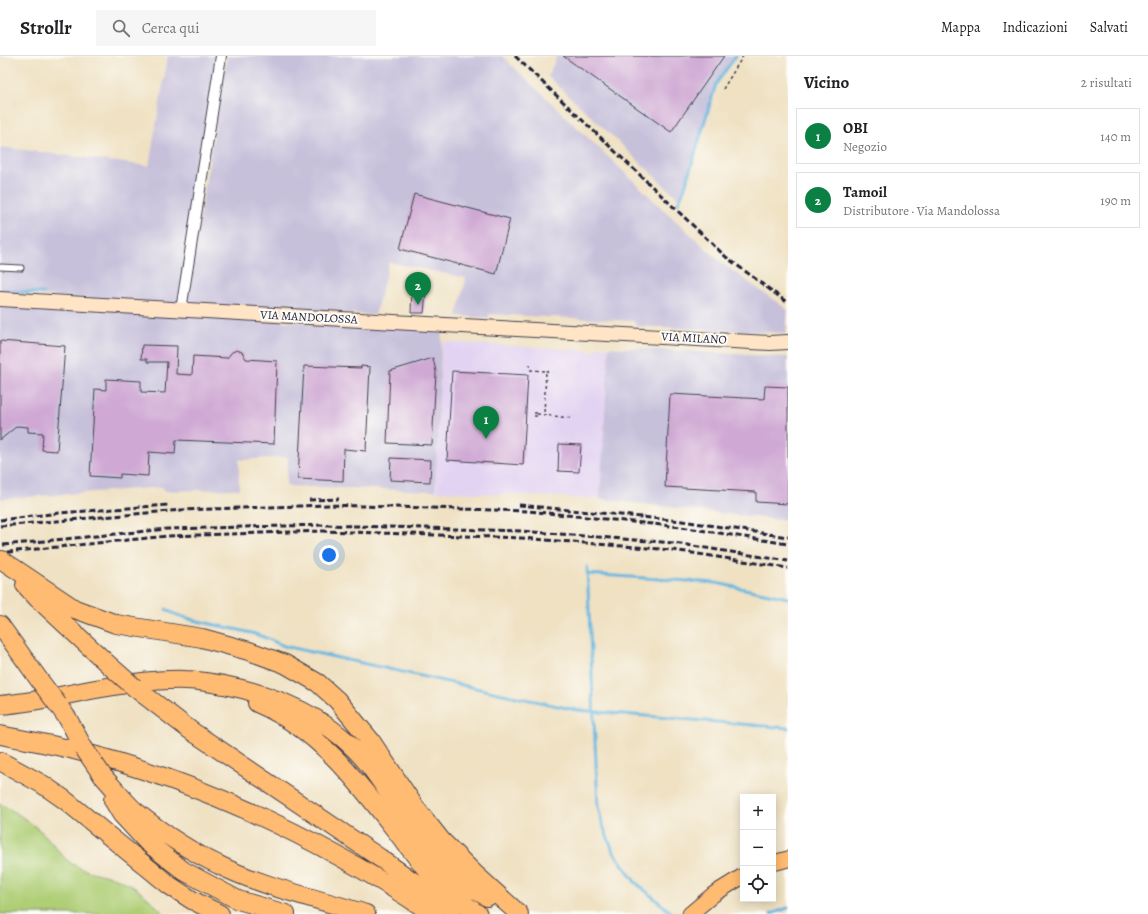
<!DOCTYPE html>
<html lang="it">
<meta charset="utf-8">
<style>
body{margin:0;font-family:Alegreya,serif;background:#f6f6f6;color:#202124}
.controls{position:absolute;right:12px;bottom:12px;display:grid;overflow:hidden;border-radius:0px;box-shadow:0 2px 10px #0003}
.controls button{width:36px;height:36px;display:grid;place-items:center;padding:0;border:0;border-bottom:1px solid #e0e0e0;background:#fff;color:#202124;font:20px sans-serif}
.you{position:absolute;left:329px;top:499px;width:14px;height:14px;margin:-10px;border:3px solid #fff;border-radius:50%;background:#1a73e8;box-shadow:0 0 0 6px #1a73e833}
.badge{display:grid;place-items:center;width:26px;height:26px;border-radius:50%;background:#0b8043;color:#fff;font-size:13px;font-weight:700}
.pin{position:absolute;translate:-50% -33px;filter:drop-shadow(0 1px 2px #0008)}
.pin::after{content:'';position:absolute;top:21px;width:14px;height:12px;background:inherit;clip-path:polygon(0 0,100% 0,50% 100%)}
.list{margin:0;padding:0;list-style:none}
h2{display:flex;justify-content:space-between;align-items:center;height:52px;margin:0;padding:0 16px;font-size:17px}
h2 small{font-size:13px;font-weight:400;color:#757577}
.list li{display:grid;grid-template-columns:26px 1fr auto;gap:12px;align-items:center;box-sizing:border-box;height:56px;margin:0 8px 8px;padding:0 8px;border:1px solid #e0e0e0;border-radius:0px}
.list b{display:block;font-size:15px;white-space:nowrap}
.list p{margin:0;font-size:13px;white-space:nowrap;color:#757577}
.list em{font-size:13px;font-style:normal;color:#757577}
.icon{flex:none;width:22px;height:22px;fill:none;stroke:currentColor;stroke-width:2;stroke-linecap:round;stroke-linejoin:round}
.map{position:relative;flex:none;width:788px;height:858px;overflow:hidden}
header{display:flex;align-items:center;gap:24px;box-sizing:border-box;height:56px;padding:0 20px;background:#fff;border-bottom:1px solid #e0e0e0}
header strong{font-size:19px}
nav{display:flex;gap:22px;margin-inline-start:auto;font-size:14px}
.search{width:280px;height:36px;background:#f6f6f6;display:flex;align-items:center;gap:10px;box-sizing:border-box;padding:0 14px;border-radius:0px;color:#757577;font-size:15px}
main{display:flex}
aside{flex:1;background:#fff}
.map>svg:first-child{display:block}
.built{fill:#e3d3f2}
.industrial{fill:#c6c0da}
.green{fill:#afce76;stroke:#687858}
.lines{fill:none;stroke-linecap:round;stroke-linejoin:round}
.stream{stroke:#65b6e0;stroke-width:3}
.building{fill:#cfa9d4}
.lane-casing{stroke:#413f4f;stroke-width:7}
.street-casing{stroke:#413f4f;stroke-width:12}
.secondary-casing{stroke:#413f4f;stroke-width:16}
.primary-casing{stroke:#413f4f;stroke-width:17}
.highway-casing{stroke:#413f4f;stroke-width:20}
.path{stroke:#413f4f;stroke-width:1.5;stroke-dasharray:3 3;stroke-linecap:butt}
.lane{stroke:#fff;stroke-width:5}
.street{stroke:#fff;stroke-width:10}
.secondary{stroke:#ffe4c6;stroke-width:14}
.primary{stroke:#ffbb71;stroke-width:15}
.highway{stroke:#ffbb71;stroke-width:18}
.rail{stroke:#22223b;stroke-width:3;stroke-dasharray:6 3;stroke-linecap:butt}
.highway-bridge-casing{stroke:#413f4f;stroke-width:20;stroke-linecap:butt}
.highway-bridge{stroke:#ffbb71;stroke-width:18}
.labels{text-anchor:middle;stroke-width:4;stroke-linejoin:round;paint-order:stroke}
.street-label{font-size:12px;fill:#22223b;stroke:#fdfcf7}
</style>
<header>
<strong>Strollr</strong>
<div class="search"><svg class="icon" aria-label="search" viewBox="0 0 24 24"><circle cx="10" cy="10" r="6"/><path d="M15 15l6 6"/></svg>Cerca qui</div>
<nav><a>Mappa</a><a>Indicazioni</a><a>Salvati</a></nav>
</header>
<main>
<div class="map">
<svg width="788" height="858" viewBox="0 0 788 858">
<rect width="100%" height="100%" fill="#fdfcf7"/>
<filter id="ink" filterUnits="userSpaceOnUse"><feTurbulence type="fractalNoise" baseFrequency=".025" numOctaves="2"/><feDisplacementMap in="SourceGraphic" scale="8" xChannelSelector="R" yChannelSelector="G"/><feConvolveMatrix kernelMatrix="1 2 1 2 8 2 1 2 1" color-interpolation-filters="sRGB"/></filter>
<filter id="wash" filterUnits="userSpaceOnUse"><feTurbulence type="fractalNoise" baseFrequency=".012" numOctaves="4" result="noise"/><feDisplacementMap in="SourceGraphic" scale="16" xChannelSelector="R" yChannelSelector="G"/><feGaussianBlur stdDeviation="0.9" result="paint"/><feColorMatrix in="noise" values="0 0 0 0 0 0 0 0 0 0 0 0 0 0 0 0 0 1.4 0 .05"/><feComposite in="paint" operator="in"/></filter>
<g filter="url(#wash)">
<rect width="100%" height="100%" fill="#efe1c2"/>
<path class="built" d="M442,286l154,9 3,-4h10l-9,152 -165,-8z"/>
<path class="industrial" d="M168,0h52l-42,248 -178,-11v-146l149,19z
M227,0h275l164,156 57,52 65,46 -2,23 -149,-7 -4,-5 -144,-7v4l-32,-2 9,-38 -77,-16 -14,53 -190,-11z
M557,0h177l-19,28 -33,107 -4,7 -130,-122z
M0,249l442,25 -7,161 -149,-5 2,-29 -49,3v29l-75,2 -1,-4 -163,12z
M609,291l179,10v164l-188,-22z"/>
<path class="green" d="M0,748c11,5 29,17 38,25 13,10 21,26 34,35 14,8 29,10 44,14 18,6 35,22 48,36h-164z"/>
<g class="lines">
<path class="stream" d="M678,147l6,-13 32,-106 20,-28
M0,235l43,2
M587,511l11,240 4,16 11,28 22,31 38,32
M587,518l129,9 72,15
M166,553c12,11 71,19 89,25 10,3 20,8 29,12l292,64 212,18
M771,858l17,-6"/>
</g>
<g id="blocks">
<path class="building" d="M563,0h161l-53,76z
M414,138l96,25 -14,55 -96,-25z
M410,224l17,1 -3,32h-13l1,-25h-2z
M0,285l65,5 -8,105 -15,-1 1,-17 -15,-1v-5l-11,-1 -17,14z
M142,289l35,1 -1,28 16,1 1,-19 34,2 5,-6 5,-2 5,2 4,7 31,2 -3,83 -98,-4 -1,14 -26,-2 -1,24 -28,-2v4l-30,-2 5,-87 11,1v-11l35,2v11l24,1 2,-31h-20v-3h-6z
M433,302l3,14 -4,73 -45,-2 3,-72z
M304,310l57,2v-2l9,1 -4,84 -22,-2 -1,32 -45,-2z
M452,315l76,4 -5,90 -76,-5z
M765,330l23,1v117l-32,-2v-10l-91,-5 5,-93 94,5z
M559,388l22,1 -2,27 -21,-1z
M391,402l40,2 -1,22 -40,-2z"/>
</g>
</g>
<g filter="url(#ink)">
<use href="#blocks" fill-opacity="0" stroke="#413f4f" stroke-width="1"/>
<g class="lines">
<defs>
<path id="lane" d="M0,211l21,1"/>
<path id="street" d="M181,254l40,-254"/>
<path id="secondary" d="M0,243l445,26 325,18 18,-1"/>
<path id="primary" d="M773,807l15,-4
M690,858l24,-20 29,-18"/>
<path id="highway" d="M2,504l73,49 41,15 86,14 47,13 36,13 33,19 19,17 34,41 44,66 26,33 35,35 43,39
M25,529l12,13 73,68
M0,569l40,56
M134,631l56,43 190,128 72,51
M257,647c82,35 125,117 182,181l10,9 29,21
M0,649c45,-3 89,-17 134,-22 17,-2 34,-4 51,-3 13,0 26,3 39,5 57,11 108,34 145,80 25,33 45,70 74,99 12,13 28,24 44,33
M58,649l10,14 15,28
M0,679c25,5 50,9 74,15 128,32 250,91 359,164
M0,705l42,23 23,16 104,85 23,15 28,14
M102,719c11,12 21,25 33,36 26,21 54,40 84,54 44,22 100,34 147,49
M113,744l9,15 25,27 37,29 54,29 48,14"/>
</defs>
<use href="#lane" class="lane-casing"/>
<use href="#street" class="street-casing"/>
<use href="#secondary" class="secondary-casing"/>
<use href="#primary" class="primary-casing"/>
<use href="#highway" class="highway-casing"/>
<path class="path" d="M723,33l20,-33
M530,308v6l16,1 -2,44
M546,315l6,1
M537,358l33,4
M534,360h3v-3h-3"/>
<use href="#lane" class="lane"/>
<use href="#street" class="street"/>
<use href="#secondary" class="secondary"/>
<use href="#primary" class="primary"/>
<use href="#highway" class="highway"/>
<path class="rail" d="M515,0l211,201 62,46
M309,444l30,-1
M519,449l163,16 106,16
M0,464l59,-7 110,-8
M0,470l181,-16 147,-5 200,6 153,16 107,17
M3,489l164,-16 156,-4 198,6 153,12 114,18
M7,496l161,-16 155,-5 198,7 152,12 115,18"/>
<defs>
<path id="highway-bridge" d="M110,610l24,21
M40,625l18,24
M83,691l19,28"/>
</defs>
<use href="#highway-bridge" class="highway-bridge-casing"/>
<use href="#highway-bridge" class="highway-bridge"/>
</g>
</g>
<g class="labels">
<g class="street-label">
<text transform="translate(309 261) rotate(3)" y="4">VIA MANDOLOSSA</text>
<text transform="translate(694 282) rotate(3)" y="4">VIA MILANO</text>
</g>
</g>
</svg>
<div class="controls">
<button>+</button>
<button>−</button>
<button><svg class="icon" aria-label="locate" viewBox="0 0 24 24"><circle cx="12" cy="12" r="6"/><path d="M12 2v4M12 18v4M2 12h4M18 12h4"/></svg></button>
</div>
<div class="you"></div>
<div class="pin badge" style="left:486px;top:383px">1</div>
<div class="pin badge" style="left:418px;top:249px">2</div>
</div>
<aside>
<h2>Vicino<small>2 risultati</small></h2>
<ul class="list">
<li><span class="badge">1</span><div><b>OBI</b><p>Negozio</p></div><em>140 m</em></li>
<li><span class="badge">2</span><div><b>Tamoil</b><p>Distributore · Via Mandolossa</p></div><em>190 m</em></li>
</ul>
</aside>
</main>
